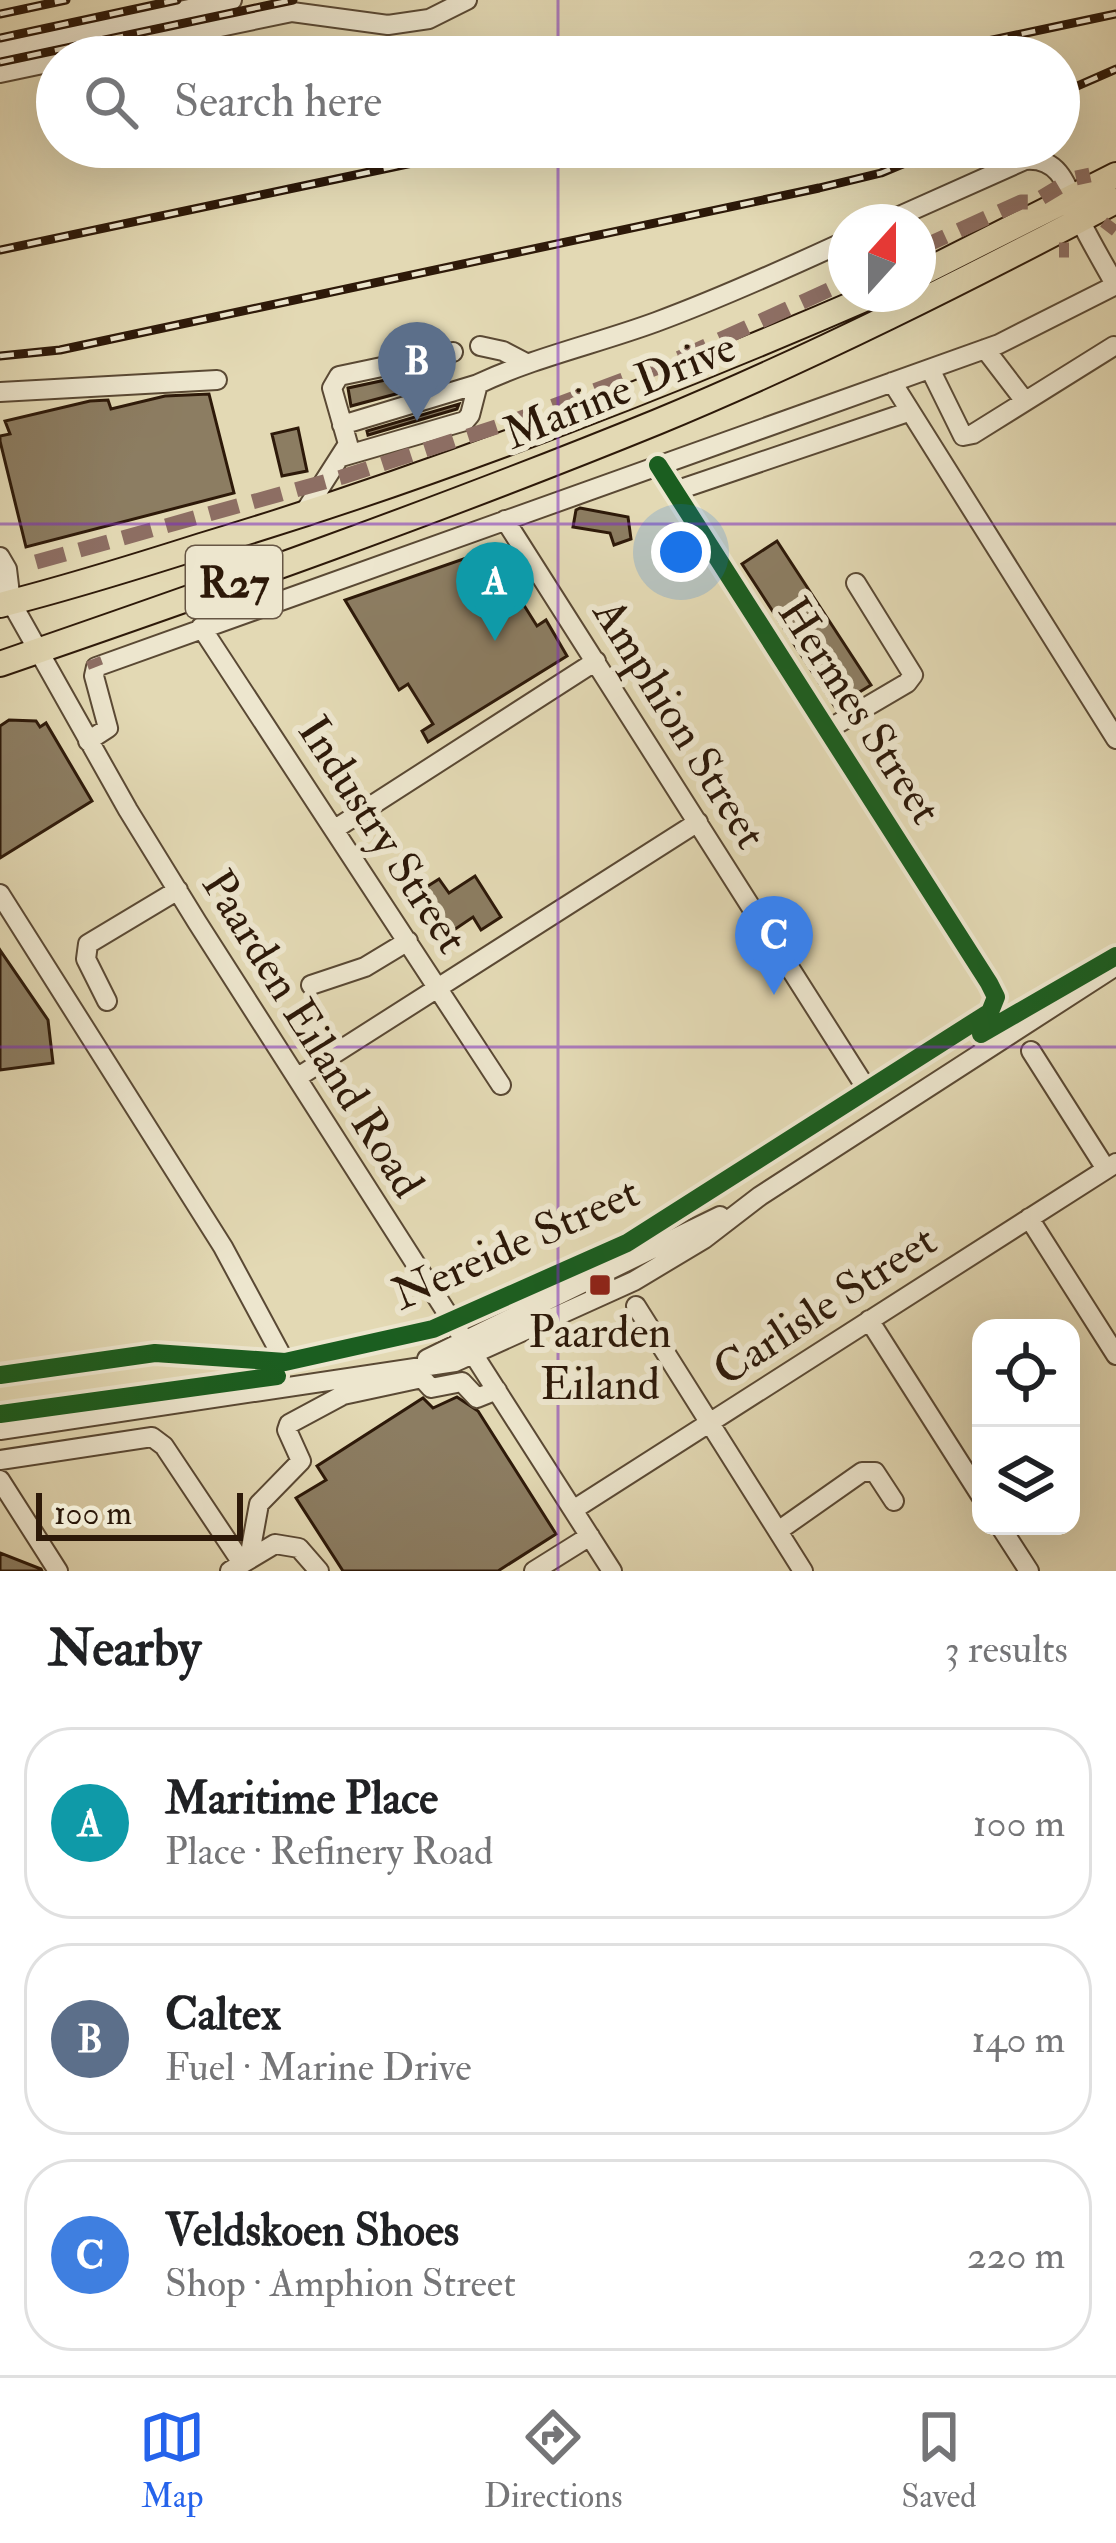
<!DOCTYPE html>
<meta charset="utf-8">
<style>
body{margin:0;font-family:"IM FELL Double Pica",serif;background:#f2f2f2;color:#202124}
.controls{position:absolute;right:36px;bottom:36px;display:grid;overflow:hidden;border-radius:24px;box-shadow:0 12px 48px #0002}
.controls button{width:108px;height:108px;display:grid;place-items:center;padding:0;border:0;border-bottom:3px solid #e0e0e0;background:#fff;color:#202124;font:60px sans-serif}
.compass{position:absolute;left:828px;top:204px;width:108px;height:108px;border-radius:50%;background:#fff;box-shadow:0 12px 48px #0002;rotate:21deg}
.scale{position:absolute;left:36px;bottom:30px;width:207px;box-sizing:border-box;padding-left:12px;border:6px solid #2d1909;border-top:0;font-size:33px;line-height:42px;white-space:nowrap;color:#2d1909;-webkit-text-stroke:9px #ede6ce;paint-order:stroke}
.you{position:absolute;left:681px;top:552px;width:42px;height:42px;margin:-30px;border:9px solid #fff;border-radius:50%;background:#1a73e8;box-shadow:0 0 0 18px #1a73e833}
.badge{display:grid;place-items:center;width:78px;height:78px;border-radius:50%;background:#2563eb;color:#fff;font-size:39px;font-weight:700}
.pin{position:absolute;translate:-50% -99px;filter:drop-shadow(0 3px 6px #0008)}
.pin::after{content:'';position:absolute;top:63px;width:42px;height:36px;background:inherit;clip-path:polygon(0 0,100% 0,50% 100%)}
.list{margin:0;padding:0;list-style:none}
h2{display:flex;justify-content:space-between;align-items:center;height:156px;margin:0;padding:0 48px;font-size:51px}
h2 small{font-size:39px;font-weight:400;color:#757577}
.list li{display:grid;grid-template-columns:78px 1fr auto;gap:36px;align-items:center;box-sizing:border-box;height:192px;margin:0 24px 24px;padding:0 24px;border:3px solid #e0e0e0;border-radius:48px}
.list b{display:block;font-size:45px;white-space:nowrap}
.list p{margin:0;font-size:39px;white-space:nowrap;color:#757577}
.list em{font-size:39px;font-style:normal;color:#757577}
.icon{flex:none;width:66px;height:66px;fill:none;stroke:currentColor;stroke-width:2;stroke-linecap:round;stroke-linejoin:round}
.map{position:relative;flex:none;width:1116px;height:1571px;overflow:hidden}
.search{position:absolute;background:#fff;box-shadow:0 12px 48px #0002;left:36px;right:36px;top:36px;height:132px;display:flex;align-items:center;gap:30px;box-sizing:border-box;padding:0 42px;border-radius:66px;color:#757577;font-size:45px}
.sheet{height:804px;background:#fff}
nav{display:flex;justify-content:space-around;align-items:center;box-sizing:border-box;height:168px;border-top:3px solid #e0e0e0;background:#fff;font-size:33px;color:#757577}
nav a{display:grid;justify-items:center;gap:6px}
nav .on{color:#2563eb}
.map>svg:first-child{display:block}
.building{fill:#8c7d62;stroke:#2d1909;stroke-width:3}
.lines{fill:none;stroke-linecap:round;stroke-linejoin:round}
.minor-casing{stroke:#5a4934;stroke-width:22}
.major-casing{stroke:#2d1909;stroke-width:28}
.minor{stroke:#ede6ce;stroke-width:18}
.major{stroke:#e3d9b4;stroke-width:24}
.rail-casing{stroke:#2d1909;stroke-width:9}
.rail{stroke:#ede6ce;stroke-width:4.5;stroke-dasharray:14;stroke-linecap:butt}
.quiet{stroke:#8d6e63;stroke-width:15;stroke-dasharray:30 15;stroke-linecap:butt}
.cycleway-casing{stroke:#ede6ce;stroke-width:26}
.cycleway{stroke:#1b5e20;stroke-width:18}
.grid{fill:none;stroke:#7b2cbf;stroke-width:3;stroke-opacity:0.55}
.poi-dot{fill:#8f2418;stroke:#ede6ce;stroke-width:4.5}
.labels{text-anchor:middle;stroke-width:12;stroke-linejoin:round;paint-order:stroke}
.shield{fill:#ede6ce;stroke:#675644;stroke-width:3}
.shield-label{font-size:42px;font-weight:bold;fill:#2d1909}
.street-label{font-size:45px;fill:#2d1909;stroke:#ede6ce}
.poi-label{font-size:45px;fill:#2d1909;stroke:#ede6ce}
</style>
<div class="map">
<svg width="1116" height="1571" viewBox="0 0 1116 1571">
<rect width="100%" height="100%" fill="#e3d9b4"/>
<filter id="stains"><feTurbulence type="fractalNoise" baseFrequency=".00167" numOctaves="4"/><feColorMatrix values="0 0 0 0 .2 0 0 0 0 .09 0 0 0 0 .02 0 0 0 .5 -.17"/></filter>
<radialGradient id="worn" r=".72"><stop offset=".6" stop-color="#630" stop-opacity="0"/><stop offset="1" stop-color="#630" stop-opacity=".3"/></radialGradient>
<path class="building" d="M423,372l4,10 -9,6 -67,18 -3,-18z
M209,394l25,99 -208,54 -26,-106v-5l10,-2 -5,-13 85,-20 18,-1 3,9 54,-13z
M459,404l-2,5 -89,26 -1,-4z
M298,428l9,43 -25,5 -10,-42z
M580,508l48,9 3,22 -17,6 -4,-12 -37,-6 3,-17z
M777,541l94,144 -36,22 -93,-143z
M495,548l13,21 -5,3 34,54 9,-6 21,36 -139,86 -6,-11 11,-7 -25,-40 -9,6 -54,-90z
M9,720l27,1 4,6 6,-4 46,78 -92,57v-132z
M475,876l26,41 -20,13 -8,-13 -25,17 -28,-43 19,-12 10,14z
M0,950l48,70 5,43 -53,7z
M457,1397l21,14 78,123 -58,37h-155l-47,-73 30,-18 -9,-14 106,-68 10,10z
M0,1553l41,16 1,2h-42z"/>
<g class="lines">
<defs>
<path id="minor" d="M0,49l232,-49
M75,57l217,-45 96,13 41,-6 38,-19
M0,73l57,-12
M886,222l139,-62c41,-4 44,38 58,66 10,20 22,40 33,60
M480,346l23,5 21,11
M985,349l39,51
M930,369l33,67 10,-2 141,-88
M892,382l224,357
M478,384c57,-27 118,-40 178,-62 65,-24 127,-52 190,-81
M0,392l217,-12
M341,457l124,-36 5,-6 8,-31 -136,41
M675,491l233,-79
M302,516l46,-72 -16,-56 7,-12 114,-24
M505,520l363,571
M0,557l7,12 4,33
M1,595l10,7 117,208 69,112 415,649
M201,627l300,458
M827,730l80,-47 6,-8 -57,-92
M88,741l20,-13 -14,-52 2,-9 903,-323 117,-59
M335,829l261,-168
M0,894l223,353 62,115
M311,985l54,-18 43,-26
M107,1001l-21,-42 2,-15 90,-54
M1031,1051l75,118
M298,1077l400,-255
M1029,1218l87,137
M636,1306l167,265
M869,1320l112,176
M427,1359l293,-143
M0,1375l155,-22 130,9 148,-33 194,-86 363,-231 6,-15 -7,-14 -331,-518
M0,1430l455,-68 179,-81 70,-42 56,-43 356,-230
M0,1460l152,-23 12,9 78,117
M0,1480l58,91
M573,1510l543,-347
M1000,1526l29,45
M778,1531l84,-59h13l19,29
M249,1559l10,-55 42,-43 -14,-31 2,-6 54,-29 79,-17 9,10 31,-6 15,16 20,-8
M230,1571l45,-27 24,4 20,23
M534,1571l56,-35"/>
<path id="major" d="M918,275l198,-100
M0,605c68,-17 135,-38 201,-59 231,-69 454,-156 675,-252
M0,664c221,-76 441,-154 657,-242 157,-65 309,-142 459,-221"/>
</defs>
<use href="#minor" class="minor-casing"/>
<use href="#major" class="major-casing"/>
<use href="#minor" class="minor"/>
<use href="#major" class="major"/>
<defs>
<path id="rail" d="M0,14l66,-14
M0,38l177,-38
M912,57l204,-43
M0,62l293,-62
M1059,94l57,-25
M0,250l488,-103
M0,356l60,-6 759,-162 62,-15 62,-26"/>
</defs>
<use href="#rail" class="rail-casing"/>
<use href="#rail" class="rail"/>
<path class="quiet" d="M1076,178l14,-3
M1106,231l7,-9
M918,249l103,-47h13l25,-15
M1059,250h10
M36,562l306,-85 166,-54 161,-60 177,-81
M93,659l3,8"/>
<defs>
<path id="cycleway" d="M981,1034l135,-78
M0,1375l155,-22 130,9 148,-33 194,-86 363,-231 6,-15 -7,-14 -331,-518
M0,1414l277,-38"/>
</defs>
<use href="#cycleway" class="cycleway-casing"/>
<use href="#cycleway" class="cycleway"/>
</g>
<path class="grid" d="M558,0v57M558,147v1424M0,524h1116M0,1047h1116"/>
<rect class="poi-dot" x="588" y="1273" width="24" height="24" rx="6"/>
<g class="labels">
<rect class="shield" x="186" y="546" width="96" height="72" rx="9"/>
<g class="shield-label">
<text x="234" y="597">R27</text>
</g>
<g class="street-label">
<text transform="translate(619 389) rotate(-22)" y="16">Marine Drive</text>
<text transform="translate(861 710) rotate(57)" y="16">Hermes Street</text>
<text transform="translate(681 723) rotate(58)" y="16">Amphion Street</text>
<text transform="translate(384 834) rotate(57)" y="16">Industry Street</text>
<text transform="translate(314 1033) rotate(58)" y="16">Paarden Eiland Road</text>
<text transform="translate(515 1242) rotate(-24)" y="16">Nereide Street</text>
<text transform="translate(824 1304) rotate(-33)" y="16">Carlisle Street</text>
</g>
<g class="poi-label">
<text x="600" y="1347">Paarden<tspan x="600" dy="52">Eiland</tspan></text>
</g>
</g>
<rect width="100%" height="100%" filter="url(#stains)"/>
<rect width="100%" height="100%" fill="url(#worn)"/>
</svg>
<div class="controls">
<button><svg class="icon" aria-label="locate" viewBox="0 0 24 24"><circle cx="12" cy="12" r="6"/><path d="M12 2v4M12 18v4M2 12h4M18 12h4"/></svg></button>
<button><svg class="icon" aria-label="layers" viewBox="0 0 24 24"><path d="M12 4l9 5-9 5-9-5zM3 14l9 5 9-5"/></svg></button>
</div>
<svg class="compass" viewBox="-18 -18 36 36"><path d="M0-13l5 13h-10z" fill="#e53935"/><path d="M0 13l5-13h-10z" fill="#757577"/></svg>
<div class="scale">100 m</div>
<div class="you"></div>
<div class="pin badge" style="left:495px;top:641px;background:#0f9aa8">A</div>
<div class="pin badge" style="left:417px;top:421px;background:#5c6f8a">B</div>
<div class="pin badge" style="left:774px;top:995px;background:#3f7fe0">C</div>
<div class="search"><svg class="icon" aria-label="search" viewBox="0 0 24 24"><circle cx="10" cy="10" r="6"/><path d="M15 15l6 6"/></svg>Search here</div>
</div>
<section class="sheet">
<h2>Nearby<small>3 results</small></h2>
<ul class="list">
<li><span class="badge" style="background:#0f9aa8">A</span><div><b>Maritime Place</b><p>Place · Refinery Road</p></div><em>100 m</em></li>
<li><span class="badge" style="background:#5c6f8a">B</span><div><b>Caltex</b><p>Fuel · Marine Drive</p></div><em>140 m</em></li>
<li><span class="badge" style="background:#3f7fe0">C</span><div><b>Veldskoen Shoes</b><p>Shop · Amphion Street</p></div><em>220 m</em></li>
</ul>
</section>
<nav>
<a class="on"><svg class="icon" aria-label="map" viewBox="0 0 24 24"><path d="M3 6l6-2 6 2 6-2v14l-6 2-6-2-6 2zM9 4v14M15 6v14"/></svg>Map</a>
<a><svg class="icon" aria-label="directions" viewBox="0 0 24 24"><path d="M12 3l9 9-9 9-9-9zM9 14v-3h6M13 9l2 2-2 2"/></svg>Directions</a>
<a><svg class="icon" aria-label="saved" viewBox="0 0 24 24"><path d="M7 4h10v16l-5-4-5 4z"/></svg>Saved</a>
</nav>
